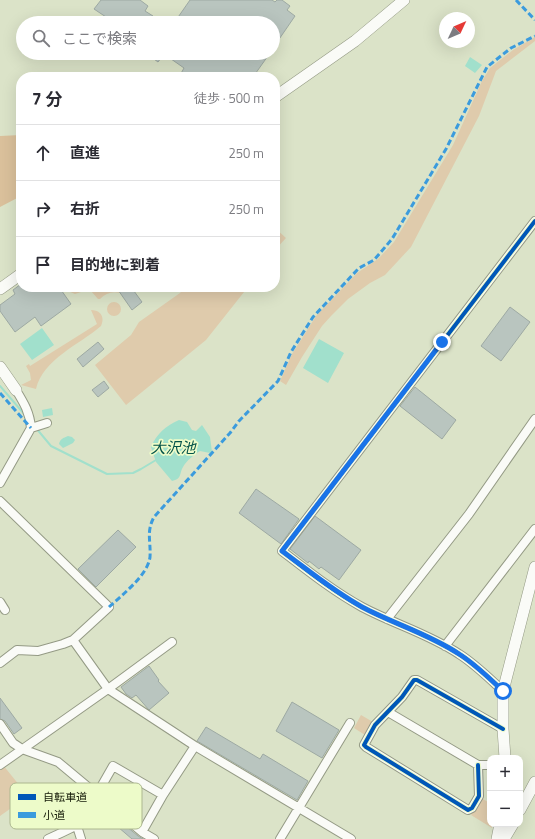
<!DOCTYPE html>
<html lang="ja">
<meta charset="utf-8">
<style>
body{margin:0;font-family:"Titillium Web","Noto Sans JP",sans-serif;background:#f7f7f7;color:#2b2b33}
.controls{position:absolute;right:12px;bottom:12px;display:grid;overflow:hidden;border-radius:8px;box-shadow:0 4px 16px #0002}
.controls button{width:36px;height:36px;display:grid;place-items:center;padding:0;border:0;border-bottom:1px solid #e1e1e2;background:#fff;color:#2b2b33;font:20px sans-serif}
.compass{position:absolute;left:439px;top:12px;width:36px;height:36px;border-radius:50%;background:#fff;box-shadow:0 4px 16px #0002;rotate:46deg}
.stop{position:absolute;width:12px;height:12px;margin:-9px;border:3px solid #1a73e8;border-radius:50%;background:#fff}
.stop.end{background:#1a73e8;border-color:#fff;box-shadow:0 1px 4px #0008}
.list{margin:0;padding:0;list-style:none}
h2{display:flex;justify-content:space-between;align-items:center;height:52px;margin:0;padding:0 16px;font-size:17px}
h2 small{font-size:13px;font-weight:400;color:#7c7c81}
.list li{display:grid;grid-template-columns:26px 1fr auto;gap:12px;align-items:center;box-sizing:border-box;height:56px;padding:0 16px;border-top:1px solid #e1e1e2}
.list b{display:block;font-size:15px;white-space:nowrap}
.list em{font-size:13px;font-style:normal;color:#7c7c81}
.icon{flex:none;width:22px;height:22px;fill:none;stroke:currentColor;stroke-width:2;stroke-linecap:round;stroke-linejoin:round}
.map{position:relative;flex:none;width:535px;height:839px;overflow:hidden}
.search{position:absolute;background:#fff;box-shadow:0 4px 16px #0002;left:16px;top:16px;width:264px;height:44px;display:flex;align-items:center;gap:10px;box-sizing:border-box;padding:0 14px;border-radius:22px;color:#7c7c81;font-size:15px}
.panel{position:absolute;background:#fff;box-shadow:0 4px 16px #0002;left:16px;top:72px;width:264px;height:220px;border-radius:16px}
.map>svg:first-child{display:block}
.green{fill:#dfcbac}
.forest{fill:#dac09b}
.water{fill:#a1e0cc}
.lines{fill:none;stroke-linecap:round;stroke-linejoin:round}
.stream{stroke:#a1e0cc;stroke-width:2}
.building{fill:#b9c5bf;stroke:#9da9a3}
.street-casing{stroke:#949a85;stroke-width:10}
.secondary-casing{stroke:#949a85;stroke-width:12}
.street{stroke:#fafbf7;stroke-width:8}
.secondary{stroke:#fafbf7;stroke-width:11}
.quiet{stroke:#3b9bdd;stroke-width:3;stroke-dasharray:6 3;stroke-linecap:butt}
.cycleway-casing{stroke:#edfbc9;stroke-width:6}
.cycleway{stroke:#0057b8;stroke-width:4}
.route{stroke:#1a73e8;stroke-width:5}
.labels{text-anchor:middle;stroke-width:3.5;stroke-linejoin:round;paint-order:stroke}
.water-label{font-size:15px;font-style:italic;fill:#035349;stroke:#edfbc9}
.key{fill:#edfbc9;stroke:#acb78f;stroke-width:1}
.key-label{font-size:11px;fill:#141907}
</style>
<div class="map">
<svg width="535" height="839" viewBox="0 0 535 839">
<rect width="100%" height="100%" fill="#dbe3c8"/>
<path class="green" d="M535,37v4l-39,30 -17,45 -68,131 -26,28 -15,8 -22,16 -17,17 -9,10 -20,31 -16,28 -6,-4 12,-27 24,-38 41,-43 21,-14 16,-17 59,-97 29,-64 8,-13 23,-18z
M275,228l11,10 -11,12z
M64,287h21l-4,5 -6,2 -7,-3z
M91,287h24l5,6c-8,-2 -14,0 -20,6h-2l-7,-8z
M185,287h63l-42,53 -80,65 -31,-40 36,-30 8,-13 41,-29z
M107 309a7 7 0 1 1 14 0a7 7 0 1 1-14 0Z
M91,310c10,0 14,7 10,16 -22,19 -58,33 -65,63l-15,-4 10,-5 -1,-7 -4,-7 3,-2 1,2 67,-42z
M361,715l12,7 -8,13 -11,-7z
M3,765l25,31 -28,20v-49z
M481,798l9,5v21h2v4l-21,-13z"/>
<path class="forest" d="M21,135v61l-21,11v-71z"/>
<path class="water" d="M470,57l12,8 -7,8 -10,-7z
M42,328l12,17 -22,15 -12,-16z
M319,339l25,14 -16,30 -25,-15z
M52,408l1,7 -10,2 -1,-7z
M179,420l8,2 5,8 4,1 6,-6 8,12 2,15 -2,1 -10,-2c-5,3 -14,10 -17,16 -4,7 -1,12 -11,14l-16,-19 -5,-15c6,-14 15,-21 28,-27z
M68,436l4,1 3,3 -2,3 -10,5 -4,-4c1,-5 4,-6 9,-8z"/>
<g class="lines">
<path class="stream" d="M0,386l25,29
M36,428l15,18 56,28 26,-1 8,-4 15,-9"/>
</g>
<path class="building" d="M101,0h39l8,6 -3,5 8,5 -5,7h-33l-21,-14z
M190,0h82l3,2 2,-2h5l8,6 -3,4 8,6 -22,32v-25h-99z
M152,53h118l-17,24h-25l-4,-3 -2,3h-43l5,-9 -20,-14 -6,8 -8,-6z
M21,284v3h38l12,17 -30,22 -6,-9 -20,15 -15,-21v-6l15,-11 -2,-4z
M116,287h15l11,15 -10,8z
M510,307l20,15 -29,39 -20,-15z
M98,342l6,7 -21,18 -6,-8z
M104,381l5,7 -11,9 -6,-7z
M415,387l41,33 -14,19 -42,-33z
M256,489l43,30 -18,25 -42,-31z
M315,516l46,34 -22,30 -18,-13 -2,2 -10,-8 -1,2 -18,-14z
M118,530l18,17 -40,40 -18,-18z
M149,666l10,14 -1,1 11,12 -20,17 -13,-15 -4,3 -6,-4 -5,-7z
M0,698l22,30 -8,6 -9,-13 -5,-2z
M292,702l47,28 -17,28 -46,-27z
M206,727l54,32 3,-5 45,27 -11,19 -100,-59z
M109,812l29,24 5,3h-11l-28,-24z"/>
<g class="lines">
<defs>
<path id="street" d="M31,428l16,-5
M0,483l31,-55c-1,-15 -7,-25 -15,-38
M0,501l109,106 -36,33 -10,4 -25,7 -21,-1 -17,13
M0,602l5,8
M387,619l82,-105 66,-95
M73,640l35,49 87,57 156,93
M445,646l90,-117
M503,691c-14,-13 -28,-27 -44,-37 -30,-20 -65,-30 -97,-47 -29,-16 -54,-36 -80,-56l253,-330
M388,712l90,53h12
M0,724l13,19 9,6 36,13 84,70 12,7
M0,765l108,-76 64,-47
M478,765l1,31 -7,12 -4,2 -102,-63 -2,-2 11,-20 27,-28 12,-17h3l86,49
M97,794l16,-28 50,29
M77,826l4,13
M142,832l21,-37 32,-49
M48,839c22,-10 43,-20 62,-35
M280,839l70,-116"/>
<path id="secondary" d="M275,97l80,-56 49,-41
M0,289l21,-15
M0,367l16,23
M505,758l-2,-29v-38l32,-124
M520,810l15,-28
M497,839l3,-15
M504,839l9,-15"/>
</defs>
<use href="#street" class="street-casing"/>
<use href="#secondary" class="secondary-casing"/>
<use href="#street" class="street"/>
<use href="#secondary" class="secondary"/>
<path class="quiet" d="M516,0l19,20
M0,393l31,35
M109,607c13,-12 39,-32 41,-50 1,-16 -4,-25 4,-40l76,-84 9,-12 39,-40 13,-29 22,-35 46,-49 15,-8 18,-21 54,-90 41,-82 24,-19 24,-12"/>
<defs>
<path id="cycleway" d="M503,691c-14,-13 -28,-27 -44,-37 -30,-20 -65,-30 -97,-47 -29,-16 -54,-36 -80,-56l253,-330
M478,765l1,31 -7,12 -4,2 -102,-63 -2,-2 11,-20 27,-28 12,-17h3l86,49"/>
</defs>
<use href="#cycleway" class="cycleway-casing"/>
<use href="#cycleway" class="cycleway"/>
</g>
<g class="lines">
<path class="route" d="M442,342l-160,209c26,19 51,40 80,56 32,17 67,27 97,47 16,10 30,24 44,37"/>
</g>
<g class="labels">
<g class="water-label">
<text x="173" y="453">大沢池</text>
</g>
</g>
<rect x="10" y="783" width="132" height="46" rx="6" class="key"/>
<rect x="18" y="794" width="18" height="6" fill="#0057b8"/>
<rect x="18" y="812" width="18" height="6" fill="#3b9bdd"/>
<g class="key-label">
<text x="43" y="801">自転車道</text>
<text x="43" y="819">小道</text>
</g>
</svg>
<div class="controls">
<button>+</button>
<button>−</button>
</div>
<svg class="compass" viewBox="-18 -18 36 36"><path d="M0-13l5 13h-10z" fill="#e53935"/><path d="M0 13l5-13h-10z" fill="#7c7c81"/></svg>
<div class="stop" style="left:503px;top:691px"></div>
<div class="stop end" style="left:442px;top:342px"></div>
<div class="search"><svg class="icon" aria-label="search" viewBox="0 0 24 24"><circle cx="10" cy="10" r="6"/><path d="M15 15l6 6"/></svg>ここで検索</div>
<section class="panel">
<h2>7 分<small>徒歩 · 500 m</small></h2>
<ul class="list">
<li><svg class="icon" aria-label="ahead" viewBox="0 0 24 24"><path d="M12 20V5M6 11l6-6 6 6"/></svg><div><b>直進</b></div><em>250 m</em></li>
<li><svg class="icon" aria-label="right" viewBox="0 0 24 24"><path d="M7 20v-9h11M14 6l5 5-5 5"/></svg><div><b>右折</b></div><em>250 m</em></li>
<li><svg class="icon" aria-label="arrive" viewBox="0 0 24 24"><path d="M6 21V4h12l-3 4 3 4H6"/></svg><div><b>目的地に到着</b></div></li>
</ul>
</section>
</div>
